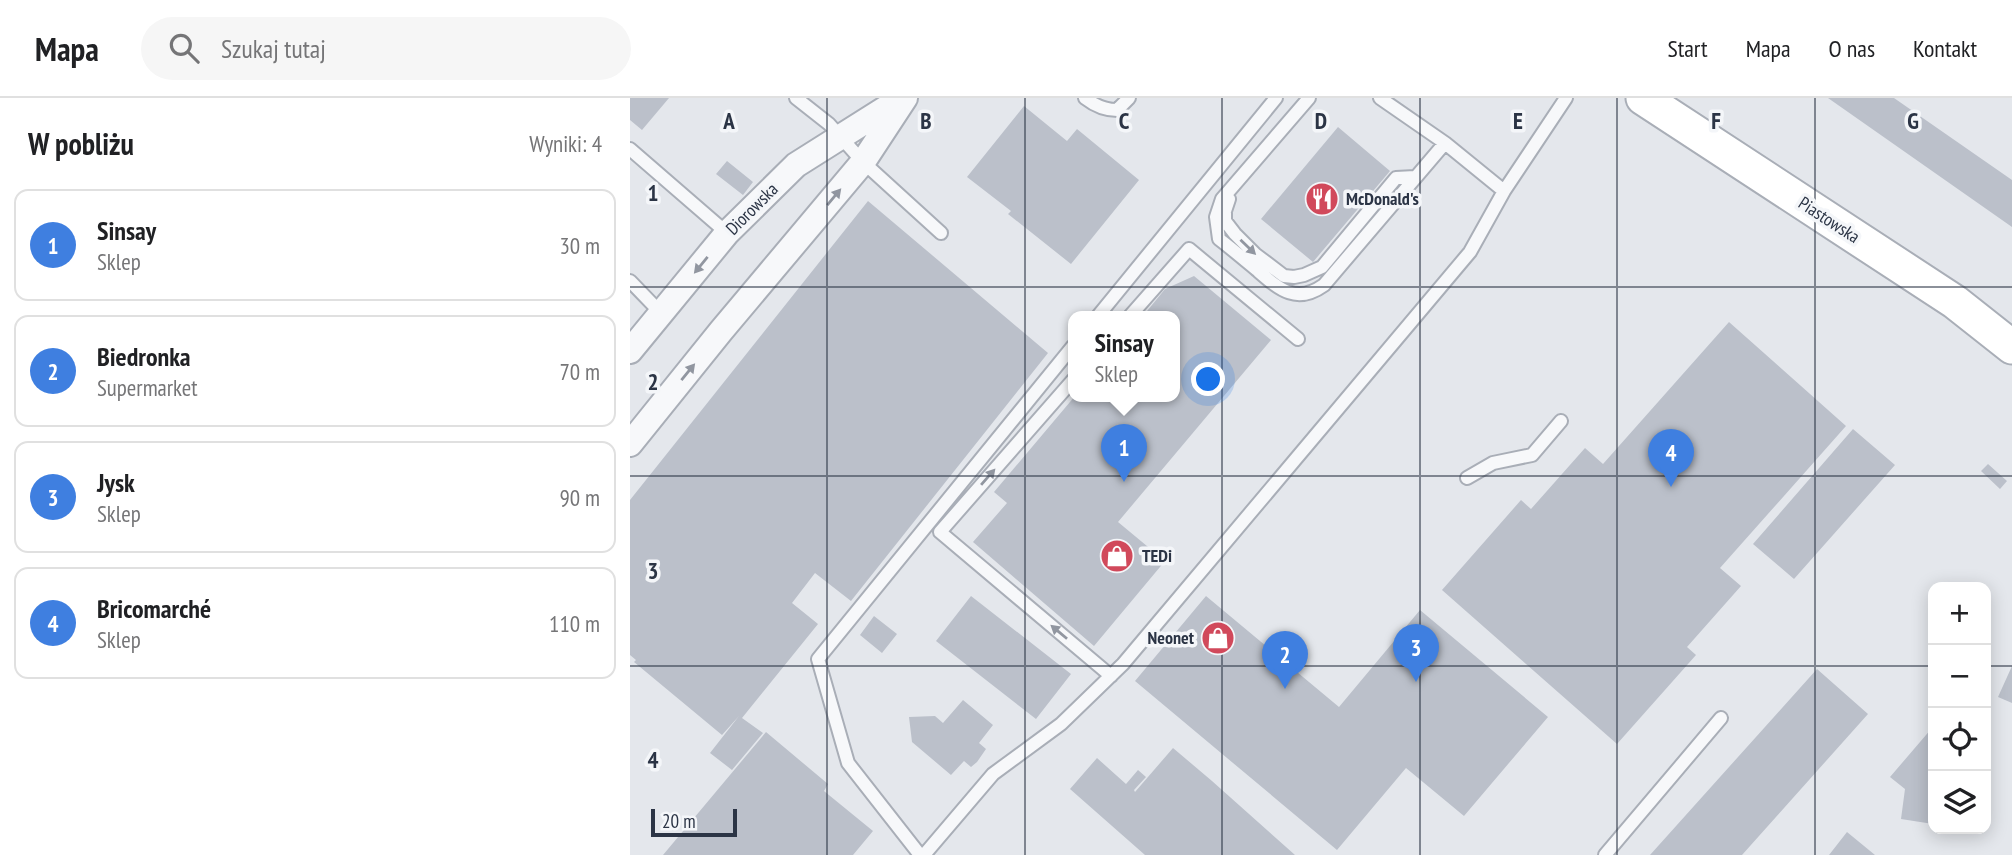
<!DOCTYPE html>
<html lang="pl">
<meta charset="utf-8">
<style>
body{margin:0;font-family:"PT Sans Narrow",sans-serif;background:#f6f6f6;color:#202124}
.controls{position:absolute;right:21px;bottom:21px;display:grid;overflow:hidden;border-radius:14px;box-shadow:0 4px 18px #0003}
.controls button{width:63px;height:63px;display:grid;place-items:center;padding:0;border:0;border-bottom:2px solid #e0e0e0;background:#fff;color:#202124;font:35px sans-serif}
.scale{position:absolute;left:21px;bottom:18px;width:86px;box-sizing:border-box;padding-left:7px;border:4px solid #2b3445;border-top:0;font-size:19px;line-height:24px;white-space:nowrap;color:#2b3445;-webkit-text-stroke:5px #f4f6f9;paint-order:stroke}
.you{position:absolute;left:579px;top:282px;width:24px;height:24px;margin:-18px;border:5px solid #fff;border-radius:50%;background:#1a73e8;box-shadow:0 0 0 10px #1a73e833}
.badge{display:grid;place-items:center;width:46px;height:46px;border-radius:50%;background:#d1495b;color:#fff;font-size:23px;font-weight:700}
.pin{position:absolute;translate:-50% -58px;filter:drop-shadow(0 2px 4px #0008)}
.pin::after{content:'';position:absolute;top:37px;width:24px;height:21px;background:inherit;clip-path:polygon(0 0,100% 0,50% 100%)}
.popup{position:absolute;left:438px;top:213px;width:112px;height:91px;box-sizing:border-box;display:grid;place-content:center;border-radius:14px;background:#fff;filter:drop-shadow(0 2px 5px #0005);font-size:23px;white-space:nowrap;color:#757577}
.popup b{font-size:26px;color:#202124}
.popup::after{content:'';position:absolute;left:50%;top:100%;margin-left:-14px;border:14px solid transparent;border-top-color:#fff}
.list{margin:0;padding:0;list-style:none}
h2{display:flex;justify-content:space-between;align-items:center;height:91px;margin:0;padding:0 28px;font-size:30px}
h2 small{font-size:23px;font-weight:400;color:#757577}
.list li{display:grid;grid-template-columns:46px 1fr auto;gap:21px;align-items:center;box-sizing:border-box;height:112px;margin:0 14px 14px;padding:0 14px;border:2px solid #e0e0e0;border-radius:14px}
.list b{display:block;font-size:26px;white-space:nowrap}
.list p{margin:0;font-size:23px;white-space:nowrap;color:#757577}
.list em{font-size:23px;font-style:normal;color:#757577}
.icon{flex:none;width:38px;height:38px;fill:none;stroke:currentColor;stroke-width:2;stroke-linecap:round;stroke-linejoin:round}
.map{position:relative;flex:none;width:1382px;height:757px;overflow:hidden}
header{display:flex;align-items:center;gap:42px;box-sizing:border-box;height:98px;padding:0 35px;background:#fff;border-bottom:2px solid #e0e0e0}
header strong{font-size:33px}
nav{display:flex;gap:38px;margin-inline-start:auto;font-size:24px}
.search{width:490px;height:63px;background:#f6f6f6;display:flex;align-items:center;gap:18px;box-sizing:border-box;padding:0 24px;border-radius:38px;color:#757577;font-size:26px}
main{display:flex}
aside{flex:1;background:#fff}
.map>svg:first-child{display:block}
.building{fill:#bbc0ca}
.lines{fill:none;stroke-linecap:round;stroke-linejoin:round}
.lane-casing{stroke:#a9aeb7;stroke-width:16}
.street-casing{stroke:#a9aeb7;stroke-width:28}
.secondary-casing{stroke:#a9aeb7;stroke-width:37}
.lane{stroke:#f7f8fa;stroke-width:12}
.street{stroke:#f7f8fa;stroke-width:24}
.secondary{stroke:#fff;stroke-width:33}
.oneway{fill:#9196a0}
.grid{fill:none;stroke:#2b3445;stroke-width:2;stroke-opacity:0.55}
.labels{text-anchor:middle;stroke-width:7;stroke-linejoin:round;paint-order:stroke}
.poi-label{font-size:18px;font-weight:bold;fill:#2b3445;stroke:#f4f6f9;text-anchor:start}
.street-label{font-size:18px;fill:#2b3445;stroke:#f4f6f9}
.grid-label{font-size:23px;text-anchor:middle;font-weight:bold;fill:#2b3445;stroke:#f4f6f9;stroke-width:7;stroke-linejoin:round;paint-order:stroke}
</style>
<header>
<strong>Mapa</strong>
<div class="search"><svg class="icon" aria-label="search" viewBox="0 0 24 24"><circle cx="10" cy="10" r="6"/><path d="M15 15l6 6"/></svg>Szukaj tutaj</div>
<nav><a>Start</a><a>Mapa</a><a>O nas</a><a>Kontakt</a></nav>
</header>
<main>
<aside>
<h2>W pobliżu<small>Wyniki: 4</small></h2>
<ul class="list">
<li><span class="badge" style="background:#3f7fe0">1</span><div><b>Sinsay</b><p>Sklep</p></div><em>30 m</em></li>
<li><span class="badge" style="background:#3f7fe0">2</span><div><b>Biedronka</b><p>Supermarket</p></div><em>70 m</em></li>
<li><span class="badge" style="background:#3f7fe0">3</span><div><b>Jysk</b><p>Sklep</p></div><em>90 m</em></li>
<li><span class="badge" style="background:#3f7fe0">4</span><div><b>Bricomarché</b><p>Sklep</p></div><em>110 m</em></li>
</ul>
</aside>
<div class="map">
<svg width="1382" height="757" viewBox="0 0 1382 757">
<rect width="100%" height="100%" fill="#e4e7ec"/>
<path class="building" d="M0,0h39l-27,32 -12,-10z
M1198,0h66l118,82v47z
M394,8l43,35 10,-12 62,51 -68,84 -63,-50 3,-3 -44,-34z
M708,29l52,44 -77,91 -52,-43z
M97,63l26,21 -10,13 -27,-21z
M238,103l180,152 -197,248 -36,-28 -23,30 26,21 -76,94 21,15 -31,37 -22,-17 29,-37 -17,19 -88,-73 2,-2 -6,-5v-155z
M564,178l77,64 -153,182 47,39 -71,85 -121,-104 34,-39 -13,-11 81,-96h100v-80h-32l22,-27z
M1099,224l117,104 -126,142 21,18 -54,61 9,8 -79,89 -175,-154 79,-90 10,9 54,-61 18,16z
M1223,331l42,36 -101,114 -41,-35z
M1358,366l19,17 -7,8 -19,-18z
M341,498l100,78 -35,45 -100,-78z
M576,498l133,111 81,-97 128,107 -84,99 -58,-48 -69,82 -202,-169z
M244,518l23,18 -15,19 -22,-18z
M1382,568v37l-14,-6z
M1187,571l51,45 -126,141h-92z
M333,602l30,25 -14,18 7,6 -9,13 -6,5 -7,-6 -13,14 -39,-33 -3,-25 26,-1 8,7z
M1302,630l1,2v94l-32,-5 4,-30 -15,-12z
M136,634l62,52 -4,7 49,40 -20,24h-190z
M543,650l39,33 83,74h-150l-75,-66 27,-31 29,26 12,-14 8,7 -12,13 1,2z
M1217,734l28,23h-46z"/>
<g class="lines">
<defs>
<path id="lane" d="M166,0l33,26 34,38 78,71
M455,0c9,7 19,12 32,12l12,-12
M679,0l-87,101 -6,18 3,22c13,10 26,21 38,31 22,19 39,35 67,15l121,-142
M750,0l65,45 59,48
M0,51l97,84
M599,101l-4,12v10l10,13 20,20 29,22 10,1 10,-2 18,-8 74,-89 19,-1
M0,183l31,32
M468,218l178,-218
M500,218l59,-67 109,90
M443,282l-133,152 171,144
M837,380l26,-15 39,-8 29,-34
M290,757l-72,-92 -30,-104 255,-313
M294,757l69,-81 68,-50 62,-60 347,-412 34,-61 62,-93
M975,757l116,-137"/>
<path id="street" d="M0,253l97,-118 69,-68 103,-65
M0,346l91,-113 142,-169 42,-64"/>
<path id="secondary" d="M1013,0l312,204 57,45"/>
</defs>
<use href="#lane" class="lane-casing"/>
<use href="#street" class="street-casing"/>
<use href="#secondary" class="secondary-casing"/>
<use href="#lane" class="lane"/>
<use href="#street" class="street"/>
<use href="#secondary" class="secondary"/>
</g>
<defs><path id="oneway-solid" d="M-6-.8H1V-3.2L6.5 0L1 3.2V.8H-6Z" transform="scale(1.75)"/></defs>
<g class="oneway">
<use href="#oneway-solid" transform="translate(204 99) rotate(-50)"/>
<use href="#oneway-solid" transform="translate(618 149) rotate(44)"/>
<use href="#oneway-solid" transform="translate(71 167) rotate(129)"/>
<use href="#oneway-solid" transform="translate(58 274) rotate(-51)"/>
<use href="#oneway-solid" transform="translate(358 379) rotate(-49)"/>
<use href="#oneway-solid" transform="translate(429 534) rotate(-140)"/>
</g>
<path class="grid" d="M197,0v757M395,0v757M592,0v757M790,0v757M987,0v757M1185,0v757M0,189h1382M0,378h1382M0,568h1303M1356,568h26"/>
<defs>
<symbol id="restaurant-disc" viewBox="-11 -11 22 22"><circle r="9.5" fill="#d1495b" stroke="#f4f6f9"/><path d="M-5-6h1v4h1v-4h1v4h1v-4h1v5L-1.5 .5V6h-2V.5L-5-1ZM5-6V6H3V1.5H1.5Q1.5-4 5-6Z" fill="#fff"/></symbol>
<symbol id="shop-disc" viewBox="-11 -11 22 22"><circle r="9.5" fill="#d1495b" stroke="#f4f6f9"/><path d="M-5-2.5h2.3a2.7 3.5 0 0 1 5.4 0H5L5.5 6h-11ZM-1.5-2.5h3a1.5 2.3 0 0 0-3 0Z" fill="#fff"/></symbol>
</defs>
<g fill-rule="evenodd">
<use href="#restaurant-disc" x="673" y="82" width="38" height="38"/>
<use href="#shop-disc" x="468" y="439" width="38" height="38"/>
<use href="#shop-disc" x="569" y="521" width="38" height="38"/>
</g>
<g class="labels">
<g class="poi-label">
<text x="716" y="107">McDonald's</text>
<text x="512" y="464">TEDi</text>
<text x="564" y="546" text-anchor="end">Neonet</text>
</g>
<g class="street-label">
<text transform="translate(122 111) rotate(-45)" y="6">Diorowska</text>
<text transform="translate(1199 122) rotate(33)" y="6">Piastowska</text>
</g>
</g>
<g class="grid-label">
<text x="99" y="31">A</text>
<text x="296" y="31">B</text>
<text x="494" y="31">C</text>
<text x="691" y="31">D</text>
<text x="888" y="31">E</text>
<text x="1086" y="31">F</text>
<text x="1283" y="31">G</text>
<text x="23" y="103">1</text>
<text x="23" y="292">2</text>
<text x="23" y="481">3</text>
<text x="23" y="670">4</text>
</g>
</svg>
<div class="controls">
<button>+</button>
<button>−</button>
<button><svg class="icon" aria-label="locate" viewBox="0 0 24 24"><circle cx="12" cy="12" r="6"/><path d="M12 2v4M12 18v4M2 12h4M18 12h4"/></svg></button>
<button><svg class="icon" aria-label="layers" viewBox="0 0 24 24"><path d="M12 4l9 5-9 5-9-5zM3 14l9 5 9-5"/></svg></button>
</div>
<div class="scale">20 m</div>
<div class="you"></div>
<div class="pin badge" style="left:494px;top:384px;background:#3f7fe0">1</div>
<div class="popup"><b>Sinsay</b>Sklep</div>
<div class="pin badge" style="left:655px;top:591px;background:#3f7fe0">2</div>
<div class="pin badge" style="left:786px;top:584px;background:#3f7fe0">3</div>
<div class="pin badge" style="left:1041px;top:389px;background:#3f7fe0">4</div>
</div>
</main>
